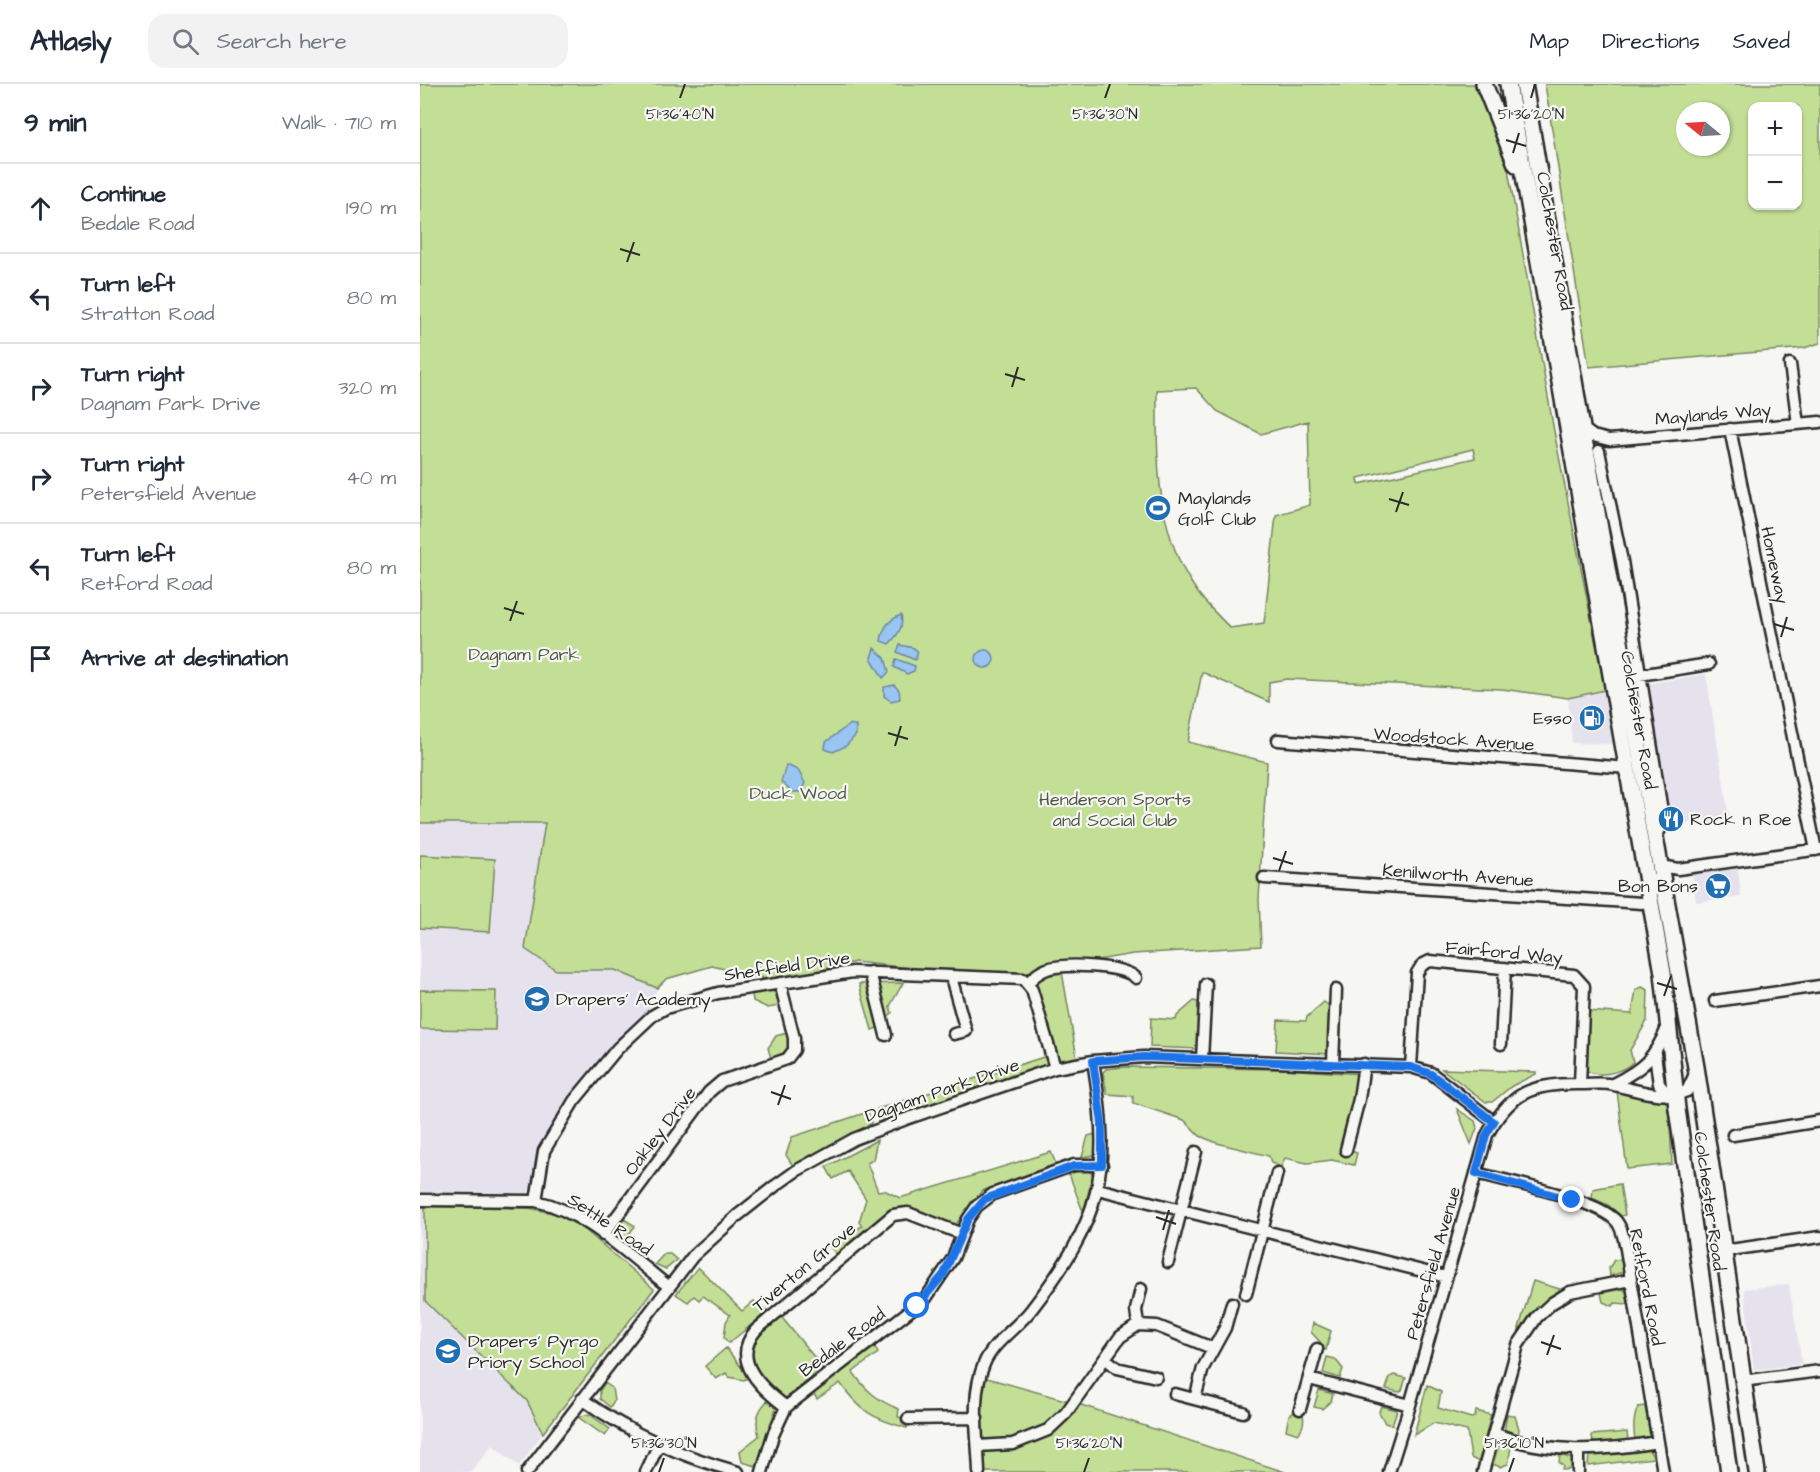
<!DOCTYPE html>
<meta charset="utf-8">
<style>
body{margin:0;font-family:"Architects Daughter",sans-serif;background:#f2f2f3;color:#1f2937}
.controls{position:absolute;right:18px;top:18px;display:grid;overflow:hidden;border-radius:12px;box-shadow:0 2px 4px #0004}
.controls button{width:54px;height:54px;display:grid;place-items:center;padding:0;border:0;border-bottom:2px solid #e0e1e3;background:#fff;color:#1f2937;font:30px sans-serif}
.compass{position:absolute;left:1256px;top:18px;width:54px;height:54px;border-radius:50%;background:#fff;box-shadow:0 2px 4px #0004;rotate:288deg}
.stop{position:absolute;width:18px;height:18px;margin:-14px;border:4px solid #1a73e8;border-radius:50%;background:#fff}
.stop.end{background:#1a73e8;border-color:#fff;box-shadow:0 2px 6px #0008}
.list{margin:0;padding:0;list-style:none}
h2{display:flex;justify-content:space-between;align-items:center;height:78px;margin:0;padding:0 24px;font-size:26px}
h2 small{font-size:20px;font-weight:400;color:#747a83}
.list li{display:grid;grid-template-columns:39px 1fr auto;gap:18px;align-items:center;box-sizing:border-box;height:90px;padding:0 24px;border-top:2px solid #e0e1e3}
.list b{display:block;font-size:22px;white-space:nowrap}
.list p{margin:0;font-size:20px;white-space:nowrap;color:#747a83}
.list em{font-size:20px;font-style:normal;color:#747a83}
.icon{flex:none;width:33px;height:33px;fill:none;stroke:currentColor;stroke-width:2;stroke-linecap:round;stroke-linejoin:round}
.map{position:relative;flex:none;width:1400px;height:1388px;overflow:hidden}
header{display:flex;align-items:center;gap:36px;box-sizing:border-box;height:84px;padding:0 30px;background:#fff;border-bottom:2px solid #e0e1e3}
header strong{font-size:28px}
nav{display:flex;gap:33px;margin-inline-start:auto;font-size:21px}
.search{width:420px;height:54px;background:#f2f2f3;display:flex;align-items:center;gap:15px;box-sizing:border-box;padding:0 21px;border-radius:18px;color:#747a83;font-size:22px}
main{display:flex}
aside{flex:1;background:#fff}
.map>svg:first-child{display:block}
.built{fill:#e5e2ee}
.green{fill:#c3df96;stroke:#778560;stroke-width:1.5;fill-rule:evenodd}
.water{fill:#98c5f2;stroke:#6c87a2;stroke-width:1.5}
.lines{fill:none;stroke-linecap:round;stroke-linejoin:round}
.minor-casing{stroke:#2b2b2b;stroke-width:15}
.highway-casing{stroke:#2b2b2b;stroke-width:20}
.minor{stroke:#f6f6f2;stroke-width:10}
.highway{stroke:#f6f6f2;stroke-width:15}
.route{stroke:#1a73e8;stroke-width:8}
.ticks{fill:none;stroke:#2b2b2b;stroke-width:2}
.labels{text-anchor:middle;stroke-width:4.5;stroke-linejoin:round;paint-order:stroke}
.street-label{font-size:18px;fill:#2b2b2b;stroke:#f6f6f2}
.poi-label{font-size:18px;fill:#2b2b2b;stroke:#f6f6f2;text-anchor:start}
.park-label{font-size:18px;fill:#515846;stroke:#f6f6f2}
.ticks-label{font-size:15px;text-anchor:middle;fill:#2b2b2b;stroke:#f6f6f2;stroke-width:4.5;stroke-linejoin:round;paint-order:stroke}
</style>
<header>
<strong>Atlasly</strong>
<div class="search"><svg class="icon" aria-label="search" viewBox="0 0 24 24"><circle cx="10" cy="10" r="6"/><path d="M15 15l6 6"/></svg>Search here</div>
<nav><a>Map</a><a>Directions</a><a>Saved</a></nav>
</header>
<main>
<aside>
<h2>9 min<small>Walk · 710 m</small></h2>
<ul class="list">
<li><svg class="icon" aria-label="ahead" viewBox="0 0 24 24"><path d="M12 20V5M6 11l6-6 6 6"/></svg><div><b>Continue</b><p>Bedale Road</p></div><em>190 m</em></li>
<li><svg class="icon" aria-label="left" viewBox="0 0 24 24"><path d="M17 20v-9H6M10 6l-5 5 5 5"/></svg><div><b>Turn left</b><p>Stratton Road</p></div><em>80 m</em></li>
<li><svg class="icon" aria-label="right" viewBox="0 0 24 24"><path d="M7 20v-9h11M14 6l5 5-5 5"/></svg><div><b>Turn right</b><p>Dagnam Park Drive</p></div><em>320 m</em></li>
<li><svg class="icon" aria-label="right" viewBox="0 0 24 24"><path d="M7 20v-9h11M14 6l5 5-5 5"/></svg><div><b>Turn right</b><p>Petersfield Avenue</p></div><em>40 m</em></li>
<li><svg class="icon" aria-label="left" viewBox="0 0 24 24"><path d="M17 20v-9H6M10 6l-5 5 5 5"/></svg><div><b>Turn left</b><p>Retford Road</p></div><em>80 m</em></li>
<li><svg class="icon" aria-label="arrive" viewBox="0 0 24 24"><path d="M6 21V4h12l-3 4 3 4H6"/></svg><div><b>Arrive at destination</b></div></li>
</ul>
</aside>
<div class="map">
<svg width="1400" height="1388" viewBox="0 0 1400 1388">
<rect width="100%" height="100%" fill="#f6f6f2"/>
<filter id="ink" filterUnits="userSpaceOnUse"><feTurbulence type="fractalNoise" baseFrequency=".0167" numOctaves="2"/><feDisplacementMap in="SourceGraphic" scale="12" xChannelSelector="R" yChannelSelector="G"/><feConvolveMatrix kernelMatrix="1 2 1 2 8 2 1 2 1" color-interpolation-filters="sRGB"/></filter>
<g filter="url(#ink)">
<path class="built" d="M1286,590l23,142 -61,10 -23,-142z
M1185,606l8,54 -41,-1 -4,-45z
M0,739h125l-20,126 31,21h59l42,18 -7,22 -57,55 -25,35v10l-17,26 -24,59 -107,-3z
M1318,785l3,28 -45,5 -4,-29z
M0,1122h5v95l102,100 16,32 -24,33 -27,-21 -21,27h-51z
M1369,1200l13,80 -48,6 -10,-81z"/>
<path class="green" d="M0,0h1073l61,347 51,259 -37,8 -66,-9 -215,-10 -18,3v20l-67,-30 -14,70 79,20 -8,137 2,47 -128,8 -72,12 16,92 -14,2 -7,-1 -24,-81 -45,-2 -132,-14 -80,19 -63,-15 -46,13 -9,9 -42,-18h-59l-31,-21 20,-126h-125zM776,304l21,23 44,23 47,-13 2,84 -34,10 -12,108 -34,5c-11,-12 -25,-24 -34,-38 -41,-59 -39,-131 -39,-200zM1053,365l2,9 -116,26 -1,-6z
M1125,0h275v259l-16,5 -215,19zM1332,22h46v100h-46zM1265,27h36v36h-36z
M0,771l75,4 -5,73 -70,-4z
M483,899l-13,23 2,7 -12,11v3l-8,3 -13,-46z
M1222,903l6,3 -1,31 -17,29 3,12c-12,11 -33,16 -48,8l1,-59 46,3 4,-24z
M0,906l76,1 -1,39 -75,-1z
M351,906l5,4 3,12 -11,2 -15,-7 -1,-7z
M774,917l6,2 -1,46 -49,-2 1,-29 25,2 1,-4z
M904,918l7,5 -1,47 -54,-3 2,-31 28,1 1,-4z
M367,949l2,12 -3,7 -15,6 -3,-10 8,-12z
M627,972l1,6 -3,4 -167,55 -1,-12z
M703,983l160,2 79,5 -15,76 10,3 -3,12 -22,-5 -25,3 -22,-5 -4,9 -10,-4 -2,-7 -52,-13 -17,-7 -16,-16 -51,-17v-7l-26,-2 -4,-22 3,-3z
M1022,985l94,3v2l-24,12 -20,16h-6z
M1197,1007l45,7 7,7 3,59 -45,5z
M1037,1025l18,12 2,7 -6,16z
M448,1028l4,11 -79,43 -7,-11 6,-18z
M675,1050v21l-13,2 6,-21z
M457,1056l-4,20 -6,3 11,28 6,-1 16,8 151,-46 5,12 -74,27 -26,33 -54,-17 -16,6 -50,41 -6,-7 32,-21 -3,-4 7,-23 -18,-28 -15,8 -7,-12z
M658,1087h11l4,4 -9,34h-2l-13,-35z
M1200,1100l5,31 -4,1 -13,-11 -16,-7 1,-9z
M5,1122l104,2 28,6 27,15 70,60 -111,144 -16,-32 -102,-100z
M204,1135l11,7 -11,15 -11,-8z
M244,1170h6l7,6 -11,9 -11,-5z
M1201,1175l2,13 -13,4 -1,-8 5,-8z
M278,1183l44,44 12,-10 13,11 -38,31 -5,-5 2,-16 4,-7 -27,-19 -4,4 -5,-4 -6,6 -12,-8z
M1113,1197l37,11 -50,47 -1,-11z
M1202,1205l4,2 2,13 -13,-1 -2,3 -10,-4 -2,-9z
M359,1230l44,54 -40,32c-15,-15 -43,-36 -31,-60 5,-9 19,-19 27,-26z
M893,1239l18,8 -5,19 -6,-2 1,-5 -10,-11z
M455,1263l3,6 -25,19c12,18 25,29 46,37l-1,8 10,2 -1,9c-34,-9 -47,-17 -67,-45l-23,16 -4,-6z
M306,1264l23,29 -5,3 -15,-3 -3,-4 -10,6 -11,-13z
M907,1273l8,2 8,10 -3,9 -17,-5z
M974,1291l12,3 -4,12 -3,2 -13,-3 4,-12z
M560,1292l92,26 213,70h-306z
M185,1299l7,5 2,13 -4,6 -10,-8v-9z
M1007,1301l14,7 -3,16 33,10 4,-1 1,-6 15,4 -12,47 -8,-4 -4,-27 -33,-8 -20,12z
M899,1306l14,4 -2,7 -9,8 -8,-2z
M348,1316l8,8 -20,58 -14,-4 -2,-11 19,-15c-4,-14 -3,-24 9,-36z
M961,1322l16,4 -5,15 -7,-2 -6,-11z
M1225,1322l5,28 -2,4 -13,2c-2,-12 -2,-22 3,-33z
M880,1326c6,6 4,17 -2,24l-12,-4 3,-15z
M169,1330l21,15 -5,7 -27,-19z
M1087,1330l8,2 4,13 -1,6 -14,-3z
M1207,1348l1,9 -35,2 -1,-8z
M1082,1360l9,3 -3,17 -8,3 -7,-3 5,-17z
M1229,1366l5,8 -66,8 1,-10z
M1140,1371l13,4v10l-11,1 1,-4 -4,-3z"/>
<path class="water" d="M481,531c3,12 -3,20 -12,29l-8,-3c2,-13 7,-21 20,-26z
M480,561l14,3 4,4 -3,8 -18,-8z
M454,564l11,10 4,14 -6,6 -12,-20z
M556 575a9 9 0 1 1 18 0a9 9 0 1 1-18 0Z
M476,575l19,7 -1,5 -7,3 -13,-7z
M474,601l5,5 1,9 -9,2 -7,-5v-9z
M430,640l6,2v9l-10,11 -13,6 -8,-3 1,-7z
M366,681l12,5 7,13 -4,9h-9l-11,-10z"/>
<g class="lines">
<defs>
<path id="minor" d="M1370,280l8,60
M1162,344l11,8 16,4 211,-18
M1310,345l86,421
M1179,367l23,110 39,244 3,17 -8,15
M1213,592l76,-12
M858,656l350,28
M844,794l378,25 8,-2 4,-19 12,-15 12,2 142,-20
M450,888l16,63
M531,893l15,54 -12,3
M608,899c5,-6 11,-11 19,-14 17,-6 77,-4 89,9
M1295,917l105,-15
M1081,960l4,-76
M1235,970l4,30 10,12
M782,975l4,-75
M913,979l3,-73
M991,983l6,-94 5,-8 8,-4 144,14 10,11 -4,98
M1193,1000c31,-16 41,-25 55,-58
M1313,1051l87,-14
M926,1066l13,-51 5,-35
M1056,1089c30,8 124,27 141,49 6,8 7,18 9,27l37,223
M678,1105l348,88
M0,1116l116,1c51,11 92,54 132,85
M116,1117l8,-50 30,-50 43,-52 35,-33 14,-8 52,-15 135,-21 170,7 9,11 23,78
M183,1151l106,-143 13,-11 65,-22 7,-9v-12l-14,-55
M1303,1167l97,-14
M748,1178l28,-110
M826,1210l31,-121
M718,1241l-2,-15 5,-21
M685,1274l12,10 39,9
M889,1295l101,26
M1322,1297l78,-10
M755,1310l68,18
M162,1315c49,35 98,57 156,73
M775,1315l8,-31 22,-40 7,-25
M366,1323c-25,-19 -56,-47 -30,-77l137,-115 15,-2 54,21
M880,1325l17,-60
M488,1335l69,-1
M1074,1349c53,22 109,18 164,9
M558,1362l35,-2 35,-14 18,-17 54,-76 18,-12 19,1 55,22
M1158,1366v22
M107,1388l166,-216 44,-40 38,-30 21,-15 58,-32 52,-20 149,-51 38,-7 51,-4 267,10 20,6 63,49
M226,1388l12,-26
M342,1388l11,-37 13,-28 140,-109 27,-40 15,-39 9,-13 16,-12 81,-29h28
M559,1388c-1,-35 -9,-75 5,-108 9,-22 33,-36 47,-54 71,-92 81,-136 62,-249
M969,1388l21,-67 77,-270c23,-43 46,-52 94,-51 11,0 23,-2 33,1 22,5 50,15 73,6l8,-17
M1063,1388l35,-127 19,-28 15,-14 18,-11 60,-12"/>
<path id="highway" d="M1064,0l32,80
M1088,0l155,889 14,136 52,363
M1104,0l58,344 114,639 61,405"/>
</defs>
<use href="#minor" class="minor-casing"/>
<use href="#highway" class="highway-casing"/>
<use href="#minor" class="minor"/>
<use href="#highway" class="highway"/>
</g>
</g>
<g class="lines" filter="url(#ink)">
<path class="route" d="M497,1222l27,-32 24,-55 17,-20 89,-33 28,-1v-42l-9,-62 51,-4 267,10 20,7 63,48 -8,13 -10,38 96,27"/>
</g>
<path class="ticks" d="M260,14l5,-14M685,14l5,-14M1111,14l4,-14M1086,56l20,6M1093,69l6,-20M200,165l20,6M207,178l7,-20M585,290l20,6M592,303l6,-20M969,415l20,6M976,428l7,-20M84,524l20,6M90,537l7,-20M1354,540l20,6M1361,553l6,-20M468,649l20,6M475,662l6,-20M853,774l20,6M859,787l7,-20M1237,899l20,6M1244,912l7,-20M351,1008l20,7M358,1021l7,-20M736,1133l20,7M743,1146l6,-20M1121,1258l20,7M1127,1271l7,-20M239,1388l5,-14M664,1388l5,-14M1089,1388l5,-14"/>
<defs>
<symbol id="stadium-disc" viewBox="-11 -11 22 22"><circle r="9.5" fill="#1f6fb2" stroke="#f6f6f2"/><path d="M0-5a6.5 5 0 1 0 0 10a6.5 5 0 1 0 0-10ZM-3.5-1.8h7v3.6h-7Z" fill="#fff"/></symbol>
<symbol id="fuel-disc" viewBox="-11 -11 22 22"><circle r="9.5" fill="#1f6fb2" stroke="#f6f6f2"/><path d="M-5.5-6h7V0h2V4h1.3V-2.5L3-4.5l.8-.8L6-3V5H2.5V1h-1V6h-7ZM-4.2-4.7v3.2H.2V-4.7Z" fill="#fff"/></symbol>
<symbol id="restaurant-disc" viewBox="-11 -11 22 22"><circle r="9.5" fill="#1f6fb2" stroke="#f6f6f2"/><path d="M-5-6h1v4h1v-4h1v4h1v-4h1v5L-1.5 .5V6h-2V.5L-5-1ZM5-6V6H3V1.5H1.5Q1.5-4 5-6Z" fill="#fff"/></symbol>
<symbol id="supermarket-disc" viewBox="-11 -11 22 22"><circle r="9.5" fill="#1f6fb2" stroke="#f6f6f2"/><path d="M-6-5.5h2.5l.6 2H6L4.5 2H-2.5L-4.4-4H-6ZM-1.5 3.2a1.3 1.3 0 1 0 .1 0ZM3 3.2a1.3 1.3 0 1 0 .1 0Z" fill="#fff"/></symbol>
<symbol id="school-disc" viewBox="-11 -11 22 22"><circle r="9.5" fill="#1f6fb2" stroke="#f6f6f2"/><path d="M0-5L7-2L0 1L-7-2ZM-4 1L0 2.5L4 1V4Q0 6-4 4Z" fill="#fff"/></symbol>
</defs>
<g fill-rule="evenodd">
<use href="#stadium-disc" x="723" y="409" width="30" height="30"/>
<use href="#fuel-disc" x="1157" y="619" width="30" height="30"/>
<use href="#restaurant-disc" x="1236" y="720" width="30" height="30"/>
<use href="#supermarket-disc" x="1283" y="787" width="30" height="30"/>
<use href="#school-disc" x="102" y="900" width="30" height="30"/>
<use href="#school-disc" x="13" y="1252" width="30" height="30"/>
</g>
<g class="labels">
<g class="street-label">
<text transform="translate(1135 157) rotate(80)" y="6">Colchester Road</text>
<text transform="translate(1293 330) rotate(-5)" y="6">Maylands Way</text>
<text transform="translate(1355 481) rotate(78)" y="6">Homeway</text>
<text transform="translate(1219 636) rotate(80)" y="6">Colchester Road</text>
<text transform="translate(1034 655) rotate(4)" y="6">Woodstock Avenue</text>
<text transform="translate(1038 791) rotate(4)" y="6">Kenilworth Avenue</text>
<text transform="translate(1084 868) rotate(5)" y="6">Fairford Way</text>
<text transform="translate(367 882) rotate(-8)" y="6">Sheffield Drive</text>
<text transform="translate(522 1006) rotate(-19)" y="6">Dagnam Park Drive</text>
<text transform="translate(240 1047) rotate(-53)" y="6">Oakley Drive</text>
<text transform="translate(1290 1117) rotate(82)" y="6">Colchester Road</text>
<text transform="translate(190 1140) rotate(34)" y="6">Settle Road</text>
<text transform="translate(1013 1179) rotate(-74)" y="6">Petersfield Avenue</text>
<text transform="translate(384 1183) rotate(-40)" y="6">Tiverton Grove</text>
<text transform="translate(1227 1203) rotate(79)" y="6">Retford Road</text>
<text transform="translate(422 1258) rotate(-37)" y="6">Bedale Road</text>
</g>
<g class="poi-label">
<text x="758" y="420">Maylands<tspan x="758" dy="21">Golf Club</tspan></text>
<text x="1152" y="640" text-anchor="end">Esso</text>
<text x="1270" y="741">Rock n Roe</text>
<text x="1278" y="808" text-anchor="end">Bon Bons</text>
<text x="136" y="921">Drapers' Academy</text>
<text x="48" y="1263">Drapers' Pyrgo<tspan x="48" dy="21">Priory School</tspan></text>
</g>
<g class="park-label">
<text x="104" y="576">Dagnam Park</text>
<text x="378" y="715">Duck Wood</text>
<text x="695" y="721">Henderson Sports<tspan x="695" dy="21">and Social Club</tspan></text>
</g>
</g>
<g class="ticks-label">
<text x="260" y="35">51°36'40"N</text>
<text x="685" y="35">51°36'30"N</text>
<text x="1111" y="35">51°36'20"N</text>
<text x="244" y="1364">51°36'30"N</text>
<text x="669" y="1364">51°36'20"N</text>
<text x="1094" y="1364">51°36'10"N</text>
</g>
</svg>
<div class="controls">
<button>+</button>
<button>−</button>
</div>
<svg class="compass" viewBox="-18 -18 36 36"><path d="M0-13l5 13h-10z" fill="#e53935"/><path d="M0 13l5-13h-10z" fill="#747a83"/></svg>
<div class="stop" style="left:497px;top:1222px"></div>
<div class="stop end" style="left:1152px;top:1116px"></div>
</div>
</main>
